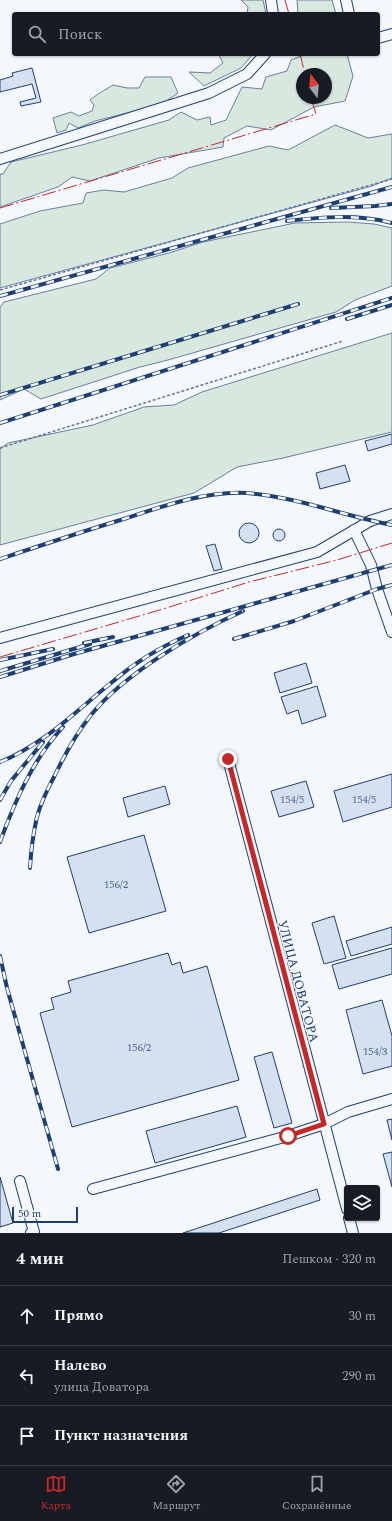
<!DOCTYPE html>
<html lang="ru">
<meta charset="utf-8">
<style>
body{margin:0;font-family:Spectral,serif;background:#242831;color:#f1f3f6}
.controls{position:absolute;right:12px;bottom:12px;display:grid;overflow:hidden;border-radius:4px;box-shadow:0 1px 3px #0004}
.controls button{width:36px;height:36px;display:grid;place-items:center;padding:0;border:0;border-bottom:1px solid #363941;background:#171b24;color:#f1f3f6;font:20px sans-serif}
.compass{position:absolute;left:296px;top:68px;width:36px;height:36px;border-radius:50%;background:#171b24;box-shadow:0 1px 3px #0004;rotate:344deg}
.scale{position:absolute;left:12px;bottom:10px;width:66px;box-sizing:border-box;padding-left:4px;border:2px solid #1d3f73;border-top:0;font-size:11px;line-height:14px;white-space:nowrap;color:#1d3f73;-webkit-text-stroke:3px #f4f7fb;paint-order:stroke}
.stop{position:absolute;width:12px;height:12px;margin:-9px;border:3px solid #c62828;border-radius:50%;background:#fff}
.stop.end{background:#c62828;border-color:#fff;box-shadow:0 1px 4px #0008}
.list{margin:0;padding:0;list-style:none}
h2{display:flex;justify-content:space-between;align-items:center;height:52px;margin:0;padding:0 16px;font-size:17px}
h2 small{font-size:13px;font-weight:400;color:#9ea1a6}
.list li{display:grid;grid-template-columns:26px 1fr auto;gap:12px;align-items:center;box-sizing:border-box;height:60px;padding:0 16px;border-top:1px solid #363941}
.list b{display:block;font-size:15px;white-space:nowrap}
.list p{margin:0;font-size:13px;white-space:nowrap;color:#9ea1a6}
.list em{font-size:13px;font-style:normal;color:#9ea1a6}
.icon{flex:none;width:22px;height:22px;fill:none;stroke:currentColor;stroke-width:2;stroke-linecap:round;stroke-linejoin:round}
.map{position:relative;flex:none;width:392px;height:1233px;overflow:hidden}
.search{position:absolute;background:#171b24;box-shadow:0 1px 3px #0004;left:12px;right:12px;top:12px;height:44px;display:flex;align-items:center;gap:10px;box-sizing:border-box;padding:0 14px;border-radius:4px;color:#9ea1a6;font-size:15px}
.sheet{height:232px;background:#171b24}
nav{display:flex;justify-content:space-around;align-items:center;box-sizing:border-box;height:56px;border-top:1px solid #363941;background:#171b24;font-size:11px;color:#9ea1a6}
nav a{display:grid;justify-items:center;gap:2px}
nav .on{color:#c62828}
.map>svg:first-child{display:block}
.green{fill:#d7e8df;stroke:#687fa3;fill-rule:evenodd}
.building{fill:#d5e0f0;stroke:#1d3f73}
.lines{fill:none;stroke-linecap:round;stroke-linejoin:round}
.minor-casing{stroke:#1d3f73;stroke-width:12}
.path{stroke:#5e769c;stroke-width:1.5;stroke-dasharray:3 2;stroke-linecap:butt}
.minor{stroke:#f4f7fb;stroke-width:10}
.rail-casing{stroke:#1d3f73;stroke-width:4}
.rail{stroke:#f4f7fb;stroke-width:2.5;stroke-dasharray:8;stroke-linecap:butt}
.power{stroke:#c62828;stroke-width:1;stroke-dasharray:14 3 2 3;stroke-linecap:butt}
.route{stroke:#c62828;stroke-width:5}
.labels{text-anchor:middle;stroke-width:3;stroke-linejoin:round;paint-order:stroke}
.number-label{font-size:11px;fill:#4b6792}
.street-label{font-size:13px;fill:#1d3f73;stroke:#f4f7fb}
</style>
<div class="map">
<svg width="392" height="1233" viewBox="0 0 392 1233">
<rect width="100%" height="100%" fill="#f4f7fb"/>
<path class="green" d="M241,0h22l3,14h-19l1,-7z
M297,0h35l4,14h-38z
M220,54h33l-12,14 -37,18 -15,-14 21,1 13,-10 -4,-8z
M306,54h41l6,22 -8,25 -31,6 -43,23 -24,-4 -23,12 -1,9 -64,11 -69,23 -18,-4 -14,10 -58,20v-33h3l8,-12 71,-17 87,-25 12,-8 16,8 13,-3 1,8 15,-5 16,-33 20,2 4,-12 21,-6 4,-11zM302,74h24v24h-24z
M145,77h26l7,16 -16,11 -67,17 -17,7 -9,-5 -3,7 -9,3 -4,-15 18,-6 8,4 13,-5 2,-6 -4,-5 8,-6 15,-9 14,3h12z
M335,125l33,13 24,-4v44l-20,8 -372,102v-64l40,-13 43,-8 3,-10 18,-3 20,2 48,-14 16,-10 81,-22 19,4z
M348,222l26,2 18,4v58l-37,14 -19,12 -168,48 -28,7 -99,32 -17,-10 -24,11v-93l4,-5 92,-23 14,-11 59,-15 34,-11 92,-19z
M392,333v99l-109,26 -46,9 -43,26 -194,52v-96l8,-6 85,-18 51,-18 30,-2 28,-13z"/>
<path class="building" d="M32,68l9,34 -20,4 -1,-4 16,-4 -4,-14 -32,8v-12l13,-4 -1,-3z
M392,434v10l-24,7 -3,-10z
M345,465l5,16 -30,8 -4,-16z
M239 533a10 10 0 1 1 20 0a10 10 0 1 1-20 0Z
M273 535a6 6 0 1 1 12 0a6 6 0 1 1-12 0Z
M215,544l7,25 -8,2 -8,-25z
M306,663l6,20 -32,10 -6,-20z
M317,686l9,30 -24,8 -4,-14 -11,4 -6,-17z
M392,774v33l-49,15 -9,-31z
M306,781l8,26 -35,10 -8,-26z
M165,786l5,18 -42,13 -5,-19z
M144,835l22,76 -77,22 -22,-76z
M334,916l12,42 -22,6 -12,-41z
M392,927v17l-41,12 -5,-15z
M392,948v26l-53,15 -7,-24z
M168,953l4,12 8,-3 3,11 24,-7 32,114 -167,47 -32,-114 14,-4 -3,-11 20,-6 -3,-11z
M382,1000l10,36v30l-29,8 -17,-64z
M272,1052l20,71 -18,5 -20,-71z
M237,1106l9,31 -91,26 -9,-32z
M392,1119v21l-5,-20z
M392,1152v35l-9,-33z
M0,1177l13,46 -13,4z
M317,1189l3,11 -101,33h-36z"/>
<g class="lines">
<defs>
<path id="minor" d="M271,0l2,14
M346,0l3,14
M378,38l14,-4
M0,159l209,-66 38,-19 18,-20
M354,530l17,35 6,24 15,43
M0,638l317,-86 53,-31 22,-7
M228,759l119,450
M20,1181l14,51 -3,1
M93,1189l195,-53 36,-12 24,-12 44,-13
M349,1218l4,15"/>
</defs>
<use href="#minor" class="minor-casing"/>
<path class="path" d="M0,290l392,-111
M0,448l343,-107"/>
<use href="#minor" class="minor"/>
<defs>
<path id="rail" d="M331,208l44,-2 17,-2
M287,221c34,-4 71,-7 105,2
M0,296l392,-109
M347,319l45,-14
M0,395l298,-91
M0,423l392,-125
M0,559c42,-14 84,-28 127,-41 36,-12 82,-28 120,-25 50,4 97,23 145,32
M234,639l60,-18 83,-32 15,-4
M84,643l29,-6
M0,660l53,-11
M0,671l90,-27
M0,677l74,-23 318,-89
M0,762c43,-17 76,-51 111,-79 23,-20 49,-36 77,-48
M0,800l11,-19 32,-39
M0,842c15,-41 33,-83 63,-115
M30,868c1,-18 3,-34 7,-51 4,-15 11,-29 18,-42 10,-21 21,-41 36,-60 33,-41 103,-82 152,-104
M0,956l7,32 51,181"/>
</defs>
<use href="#rail" class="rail-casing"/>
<use href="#rail" class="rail"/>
<path class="power" d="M285,0l4,14
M300,54l5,20
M0,208l316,-94 -5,-16
M0,657l163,-48 86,-27 88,-22 55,-17"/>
</g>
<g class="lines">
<path class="route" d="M228,759l96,365 -36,12"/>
</g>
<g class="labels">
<g class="number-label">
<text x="292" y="803">154/5</text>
<text x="364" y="803">154/5</text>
<text x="116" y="888">156/2</text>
<text x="139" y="1051">156/2</text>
<text x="375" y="1055">154/3</text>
</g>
<g class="street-label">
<text transform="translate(299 981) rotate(75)" y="5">УЛИЦА ДОВАТОРА</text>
</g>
</g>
</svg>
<div class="controls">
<button><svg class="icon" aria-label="layers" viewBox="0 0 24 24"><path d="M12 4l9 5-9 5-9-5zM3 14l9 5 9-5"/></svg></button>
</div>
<svg class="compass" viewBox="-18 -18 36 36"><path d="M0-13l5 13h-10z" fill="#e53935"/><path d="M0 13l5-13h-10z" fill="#9ea1a6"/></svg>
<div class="scale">50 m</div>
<div class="stop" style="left:288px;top:1136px"></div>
<div class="stop end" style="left:228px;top:759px"></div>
<div class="search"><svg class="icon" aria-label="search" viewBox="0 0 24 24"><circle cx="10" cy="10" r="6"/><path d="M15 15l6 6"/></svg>Поиск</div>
</div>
<section class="sheet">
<h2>4 мин<small>Пешком · 320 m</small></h2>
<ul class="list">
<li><svg class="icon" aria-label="ahead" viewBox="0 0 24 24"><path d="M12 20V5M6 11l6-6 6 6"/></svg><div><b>Прямо</b></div><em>30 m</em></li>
<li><svg class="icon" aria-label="left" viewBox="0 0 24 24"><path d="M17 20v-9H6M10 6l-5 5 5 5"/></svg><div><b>Налево</b><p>улица Доватора</p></div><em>290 m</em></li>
<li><svg class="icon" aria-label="arrive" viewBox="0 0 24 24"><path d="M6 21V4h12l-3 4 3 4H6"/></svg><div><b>Пункт назначения</b></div></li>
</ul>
</section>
<nav>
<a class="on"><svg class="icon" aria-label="map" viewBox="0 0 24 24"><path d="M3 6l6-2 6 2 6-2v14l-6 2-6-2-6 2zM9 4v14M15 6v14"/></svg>Карта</a>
<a><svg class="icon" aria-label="directions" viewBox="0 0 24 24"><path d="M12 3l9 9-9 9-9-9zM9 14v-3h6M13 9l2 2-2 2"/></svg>Маршрут</a>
<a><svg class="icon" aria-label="saved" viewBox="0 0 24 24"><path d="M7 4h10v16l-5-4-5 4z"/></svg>Сохранённые</a>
</nav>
